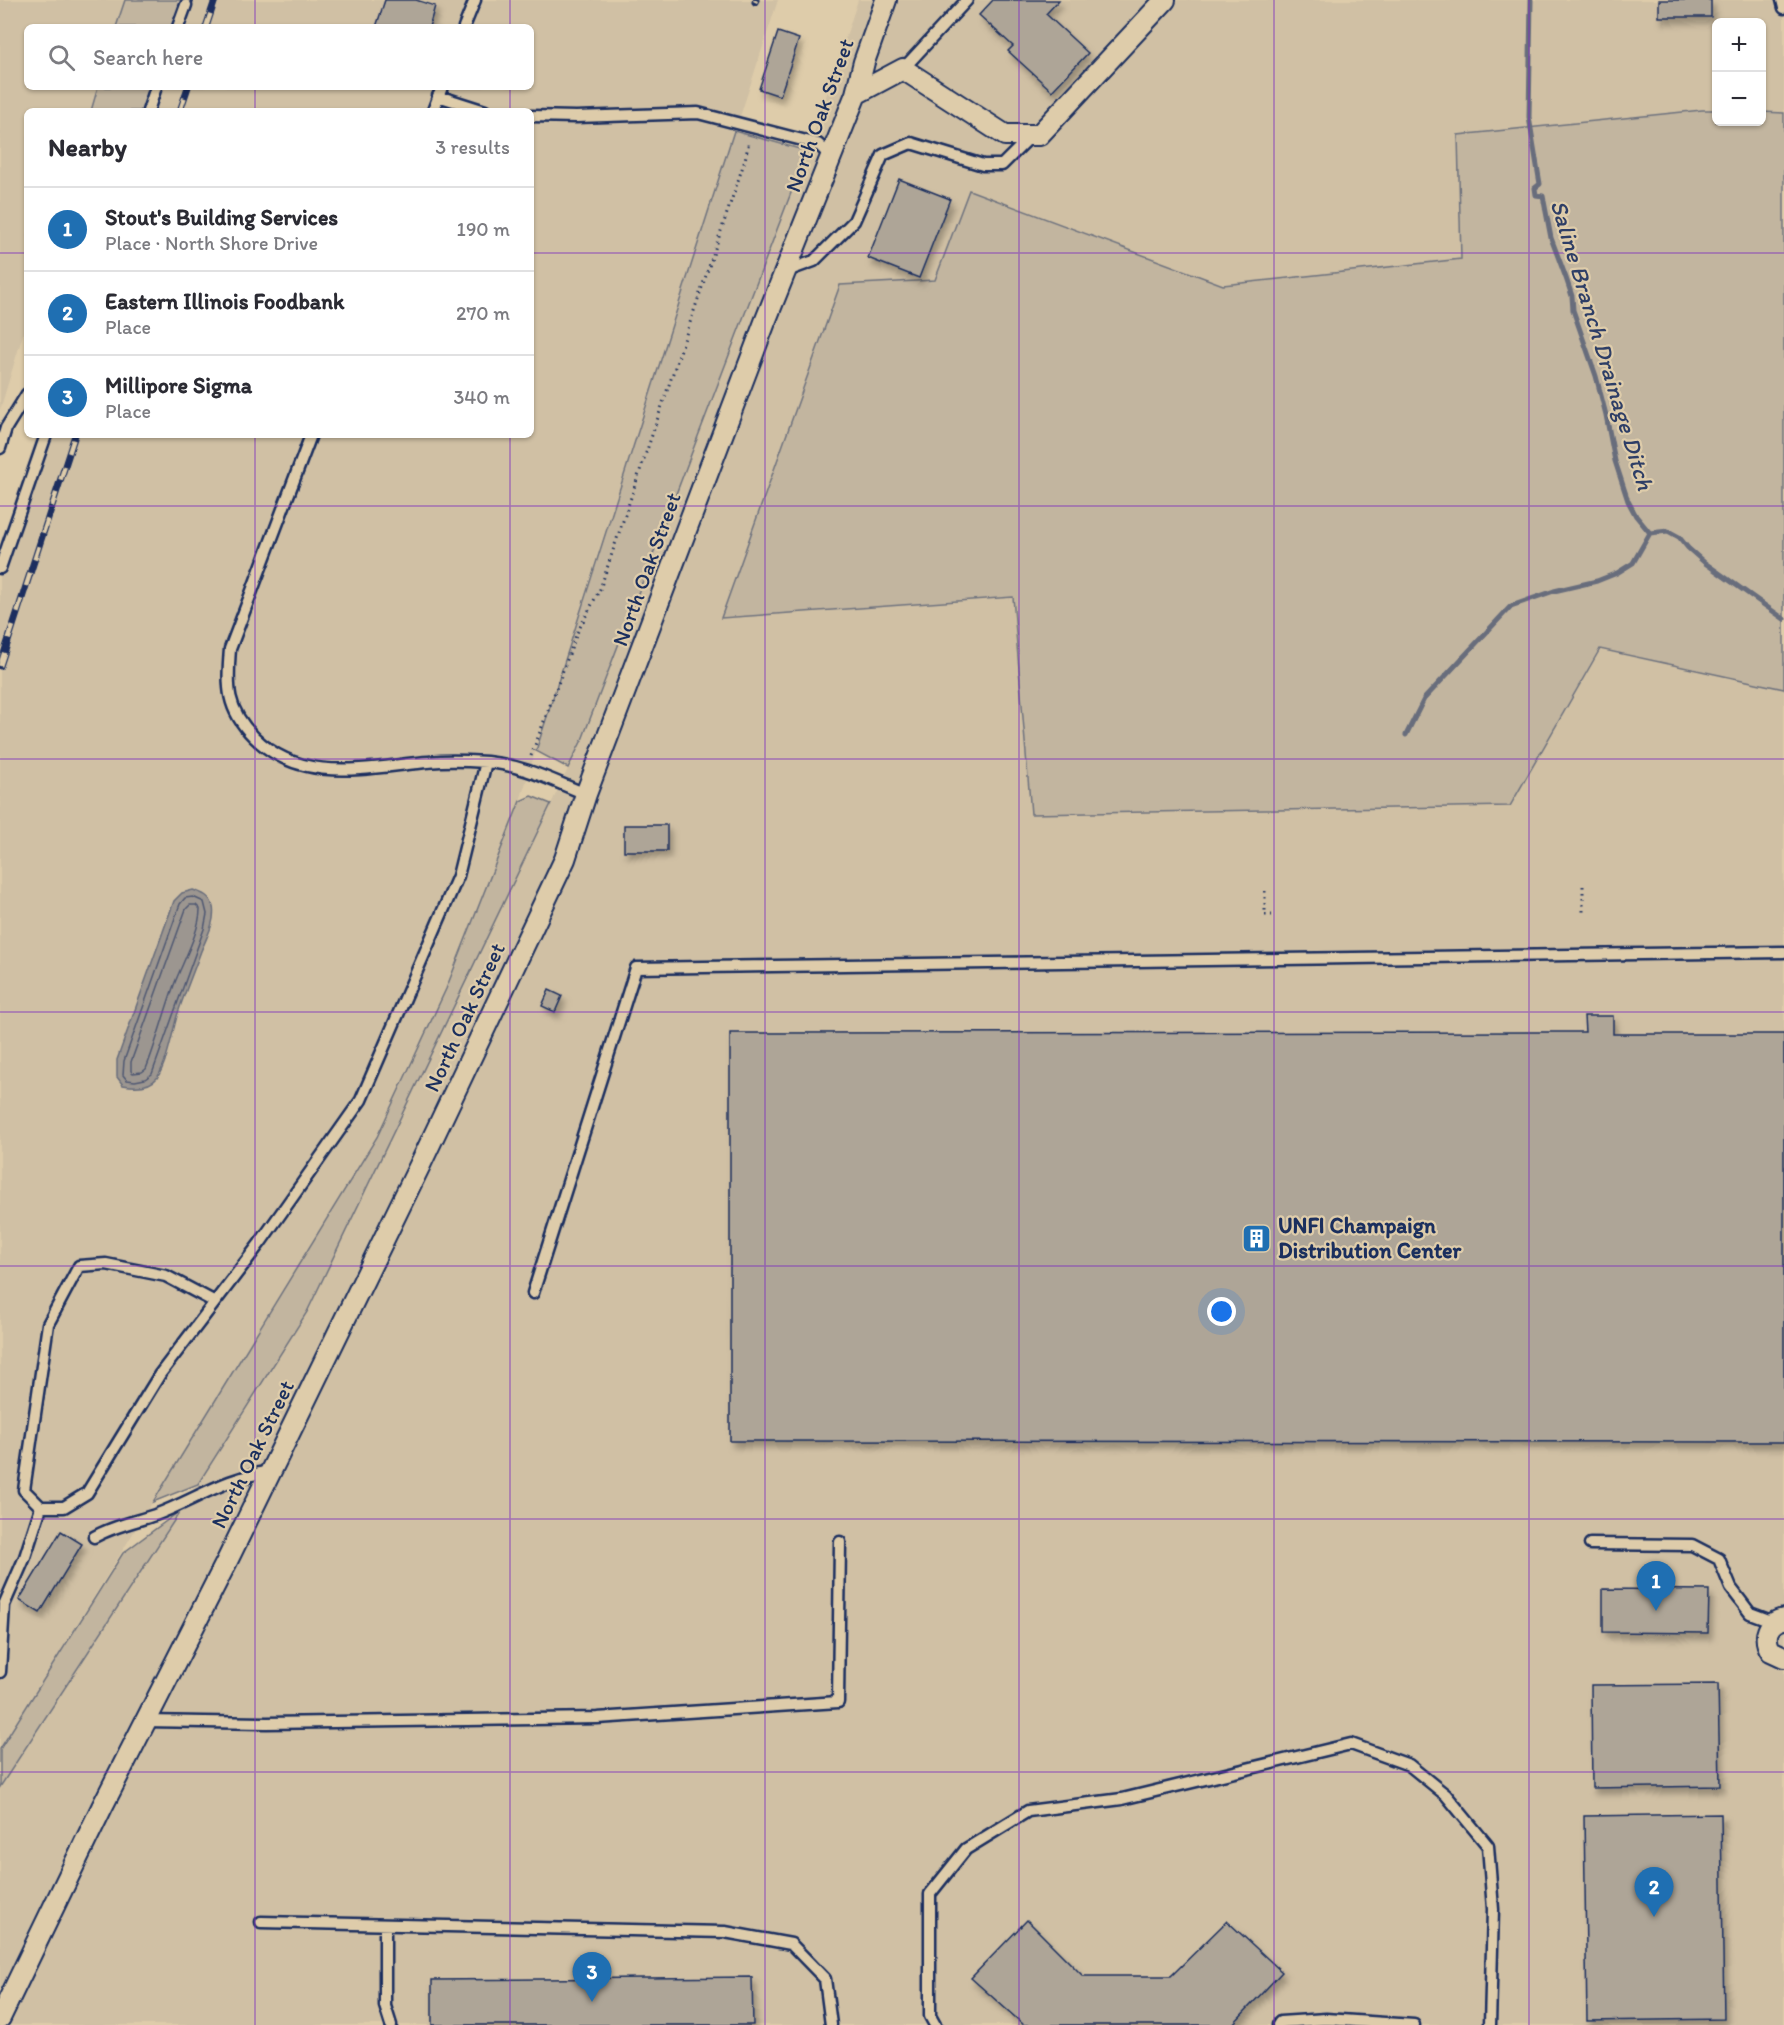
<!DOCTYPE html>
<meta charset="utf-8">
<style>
body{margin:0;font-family:Itim,sans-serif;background:#f7f7f7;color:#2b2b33}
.controls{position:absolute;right:18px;top:18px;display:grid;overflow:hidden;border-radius:9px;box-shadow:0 2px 4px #0004}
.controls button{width:54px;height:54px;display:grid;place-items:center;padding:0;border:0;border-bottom:2px solid #e1e1e2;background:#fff;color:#2b2b33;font:30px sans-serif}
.you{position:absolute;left:1222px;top:1312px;width:21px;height:21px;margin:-15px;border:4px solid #fff;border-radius:50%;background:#1a73e8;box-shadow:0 0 0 9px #1a73e833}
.badge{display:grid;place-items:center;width:39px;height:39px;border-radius:50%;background:#1f6fb2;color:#fff;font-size:20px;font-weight:700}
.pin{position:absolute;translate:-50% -50px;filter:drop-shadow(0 2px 3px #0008)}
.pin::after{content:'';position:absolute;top:32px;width:21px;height:18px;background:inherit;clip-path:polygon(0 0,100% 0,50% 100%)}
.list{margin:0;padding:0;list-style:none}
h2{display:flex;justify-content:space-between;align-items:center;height:78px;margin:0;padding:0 24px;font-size:26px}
h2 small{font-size:20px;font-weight:400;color:#7c7c81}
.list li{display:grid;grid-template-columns:39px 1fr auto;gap:18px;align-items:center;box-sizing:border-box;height:84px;padding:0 24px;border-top:2px solid #e1e1e2}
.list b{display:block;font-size:22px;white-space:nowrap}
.list p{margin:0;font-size:20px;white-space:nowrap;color:#7c7c81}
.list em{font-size:20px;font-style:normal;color:#7c7c81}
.icon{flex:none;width:33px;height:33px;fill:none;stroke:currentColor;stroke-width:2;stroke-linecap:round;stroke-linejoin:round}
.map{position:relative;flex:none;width:1784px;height:2025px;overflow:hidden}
.search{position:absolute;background:#fff;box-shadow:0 2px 4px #0004;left:24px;top:24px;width:510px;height:66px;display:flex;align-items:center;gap:15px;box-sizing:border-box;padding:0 21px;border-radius:9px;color:#7c7c81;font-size:22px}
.panel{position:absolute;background:#fff;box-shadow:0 2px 4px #0004;left:24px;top:108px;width:510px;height:330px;border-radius:9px}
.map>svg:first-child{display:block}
.built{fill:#d0c0a4}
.green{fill:#c2b59f;stroke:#6e727e;stroke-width:1.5}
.water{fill:#9c9690;stroke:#686d7c;stroke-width:1.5}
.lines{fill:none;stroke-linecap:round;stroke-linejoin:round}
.shore{stroke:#4f5872;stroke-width:1.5}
.stream{stroke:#686d7c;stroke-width:5}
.building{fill:#aea597;stroke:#1b2f5e;stroke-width:1.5;filter:url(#shadow)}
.service-casing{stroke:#1b2f5e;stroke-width:15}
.minor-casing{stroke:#1b2f5e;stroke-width:24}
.path{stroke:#1b2f5e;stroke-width:3;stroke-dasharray:1.5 4.5;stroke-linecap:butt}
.service{stroke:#deccaa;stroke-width:10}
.minor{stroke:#deccaa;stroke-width:20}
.rail-casing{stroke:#1b2f5e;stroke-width:7}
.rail{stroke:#deccaa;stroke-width:4.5;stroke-dasharray:14;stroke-linecap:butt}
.grid{fill:none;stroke:#7b2cbf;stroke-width:1.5;stroke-opacity:0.55}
.labels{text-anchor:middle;stroke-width:4.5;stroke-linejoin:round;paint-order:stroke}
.street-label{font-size:22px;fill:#1b2f5e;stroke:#deccaa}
.poi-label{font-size:22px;font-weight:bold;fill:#1b2f5e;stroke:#deccaa;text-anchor:start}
.water-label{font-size:24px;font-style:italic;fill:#2e3e66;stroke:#deccaa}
</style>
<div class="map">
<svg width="1784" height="2025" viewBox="0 0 1784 2025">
<defs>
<filter id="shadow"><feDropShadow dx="3.5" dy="6" stdDeviation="3" flood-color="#0004"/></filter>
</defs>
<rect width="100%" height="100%" fill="#deccaa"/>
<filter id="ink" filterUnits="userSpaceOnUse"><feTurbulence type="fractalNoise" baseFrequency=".0167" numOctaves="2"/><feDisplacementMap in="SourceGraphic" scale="12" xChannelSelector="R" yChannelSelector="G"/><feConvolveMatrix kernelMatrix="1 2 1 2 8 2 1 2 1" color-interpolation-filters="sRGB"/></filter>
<g filter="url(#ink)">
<path class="built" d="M0,0h125l-9,27h-89v60h71l-7,24h-64v210l-27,89z
M186,0h592l-180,553 -78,248 -74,188 -69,149 -377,611v-1205l37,-109h494v-324h-388l9,-24h379v-60h-355z
M858,0h926v113l-22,-1v-90h-46v88h-14l-243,26 2,123 -238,26 -254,-95 -33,90 -215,337 292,-20 18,216 479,-7 90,-157 184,40v1336h-1784v-238l181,-277 126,-198 244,-508 31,-64 231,-604z"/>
<path class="green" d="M125,0h61l-10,27h-60z
M98,87h54l-9,24h-52z
M1702,110h14v12h46v-10l22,1v576l-184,-40 -90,157 -479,8 -18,-217 -292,21 119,-333 95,-5 34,-90 254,95 238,-26 -3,-124z
M734,131l73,20 -225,589 -14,28 -32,-17z
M531,796l20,8 -244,508 -109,172 -45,18 224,-365 69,-148 74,-188z
M181,1510l-181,277v-38l123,-196z"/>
<path class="water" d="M193,890c9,3 18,6 20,17 3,14 -7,32 -12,44 -8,22 -17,43 -24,65 -5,18 -10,47 -20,62 -8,10 -23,9 -34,7l-6,-8v-17l57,-159 8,-8z"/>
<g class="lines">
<path class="shore" d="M193,897l11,5 3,12 -3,15 -52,145 -7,5 -10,2 -8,-1 -4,-5 1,-14 56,-157 5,-6z
M190,905h6l4,4c0,23 -18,54 -26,76 -10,28 -17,56 -28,84l-4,3 -9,1 -2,-2v-9l55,-153z"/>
<path class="stream" d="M1531,0l-2,117 11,67 -5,4 1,7 7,1 8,42 15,40 6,18 1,14 23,66 10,39 9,46 13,40 8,15 14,17 18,-2 11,6 9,11 17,15 79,56
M1406,735l18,-36 87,-93 43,-15 43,-10 20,-8 16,-10 17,-30"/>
</g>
<path class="building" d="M385,0h31l19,6 -6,21h-53z
M993,0h66l-13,14 42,39 -36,38 -44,-40 5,-5 -34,-31z
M1659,0h52v17h-52z
M778,32l21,7 -19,57 -21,-7z
M899,179l51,20 -31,79 -51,-20z
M624,825h43v26h-43z
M549,990l13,6 -7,16 -13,-6z
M1584,1016h29v18h171v408l-1054,-1v-408l855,-1z
M61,1531l21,13 -42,69 -21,-13z
M1603,1589l106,1 -1,43 -105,-1z
M1718,1684l2,102 -128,2 -1,-103z
M1721,1814l3,205 -137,2 -3,-205z
M1027,1920l56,56h88l56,-55 55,51 -50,53h-208l-53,-47z
M752,1977l1,48h-321v-45z"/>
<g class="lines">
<defs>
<path id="service" d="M1782,0l2,8
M178,27l8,-22
M464,27l11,-27
M903,69l64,-69
M438,96l47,15
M148,111l8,-24
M433,111l9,-24
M531,116l45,1 122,-4 120,31 13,13
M784,272l30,-11 40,-40 29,-66 28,-12 72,22h19l29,-29
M311,435l-81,214c-3,38 -4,60 24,88 52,52 124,27 187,24 15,-1 31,0 46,1 36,3 66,19 99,32
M0,448l6,-20 21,-34
M0,568l46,-133
M533,1293l103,-325 1148,-16
M215,1302l-49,-26 -60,-12 -27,2 -31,58 -24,166 17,17h23l23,-14 73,-119 100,-131 101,-143 97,-224 28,-114
M94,1537c19,-11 40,-15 61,-22 42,-16 69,-37 116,-44
M1590,1544l102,1 27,14 12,29 19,25 24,9
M0,1672l4,-67 21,-48 16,-50
M146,1721l121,2 330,-5 241,-16 2,-160
M261,1922l464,10 66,12 34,35 6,46
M385,1925v81l6,19
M935,2025l-5,-9v-122l36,-45 62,-38 94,-12 229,-55 58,21 37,30 42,51 5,63 -3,116
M1278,2025l2,-3 46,-3 88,6"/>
<path id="minor" d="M856,94l47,-25 102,66h34l126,-135
M1784,1619c-16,3 -22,18 -13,32l13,6
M0,2018l102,-211 125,-246 193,-396 145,-306 21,-65 179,-472 91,-228 8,-32 22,-62"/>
</defs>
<use href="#service" class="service-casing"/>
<use href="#minor" class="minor-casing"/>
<path class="path" d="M531,756l46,-123 23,-44 145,-429 4,-19
M1583,886v26
M1265,891v24h7"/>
<use href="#service" class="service"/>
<use href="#minor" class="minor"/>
<defs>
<path id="rail" d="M755,2l1,-2
M206,27l9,-27
M180,111l8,-24
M0,666l75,-231"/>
</defs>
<use href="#rail" class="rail-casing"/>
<use href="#rail" class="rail"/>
</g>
</g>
<path class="grid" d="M255,0v27M510,0v27M765,0v2025M1019,0v2025M1274,0v2025M1529,0v2025M255,87v24M510,87v24M0,253h27M531,253h1253M255,435v1590M510,435v1590M0,506h1784M0,759h1784M0,1012h1784M0,1266h1784M0,1519h1784M0,1772h1784"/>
<defs>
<symbol id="building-square" viewBox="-11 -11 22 22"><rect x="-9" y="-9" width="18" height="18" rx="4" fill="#1f6fb2" stroke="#deccaa"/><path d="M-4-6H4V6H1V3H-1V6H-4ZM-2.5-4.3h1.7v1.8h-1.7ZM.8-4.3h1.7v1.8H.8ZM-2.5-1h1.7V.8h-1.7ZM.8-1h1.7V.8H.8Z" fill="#fff"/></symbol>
</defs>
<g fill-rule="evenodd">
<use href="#building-square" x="1240" y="1222" width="33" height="33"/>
</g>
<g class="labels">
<g class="street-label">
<text transform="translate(819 115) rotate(-70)" y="8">North Oak Street</text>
<text transform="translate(646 569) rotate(-70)" y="8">North Oak Street</text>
<text transform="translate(464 1017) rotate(-65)" y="8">North Oak Street</text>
<text transform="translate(252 1454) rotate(-64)" y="8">North Oak Street</text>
</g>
<g class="poi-label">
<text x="1278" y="1233">UNFI Champaign<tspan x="1278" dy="25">Distribution Center</tspan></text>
</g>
<g class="water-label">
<text transform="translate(1602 345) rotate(73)" y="8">Saline Branch Drainage Ditch</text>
</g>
</g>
</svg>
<div class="controls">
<button>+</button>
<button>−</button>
</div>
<div class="you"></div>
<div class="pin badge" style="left:1656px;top:1611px">1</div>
<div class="pin badge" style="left:1654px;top:1917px">2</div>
<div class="pin badge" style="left:592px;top:2002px">3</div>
<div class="search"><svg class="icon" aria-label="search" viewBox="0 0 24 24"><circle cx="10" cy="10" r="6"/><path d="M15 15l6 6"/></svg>Search here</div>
<section class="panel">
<h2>Nearby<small>3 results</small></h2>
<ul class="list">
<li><span class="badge">1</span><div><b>Stout's Building Services</b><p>Place · North Shore Drive</p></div><em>190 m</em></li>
<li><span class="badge">2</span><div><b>Eastern Illinois Foodbank</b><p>Place</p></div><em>270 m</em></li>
<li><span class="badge">3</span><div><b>Millipore Sigma</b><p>Place</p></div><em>340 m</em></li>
</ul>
</section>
</div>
